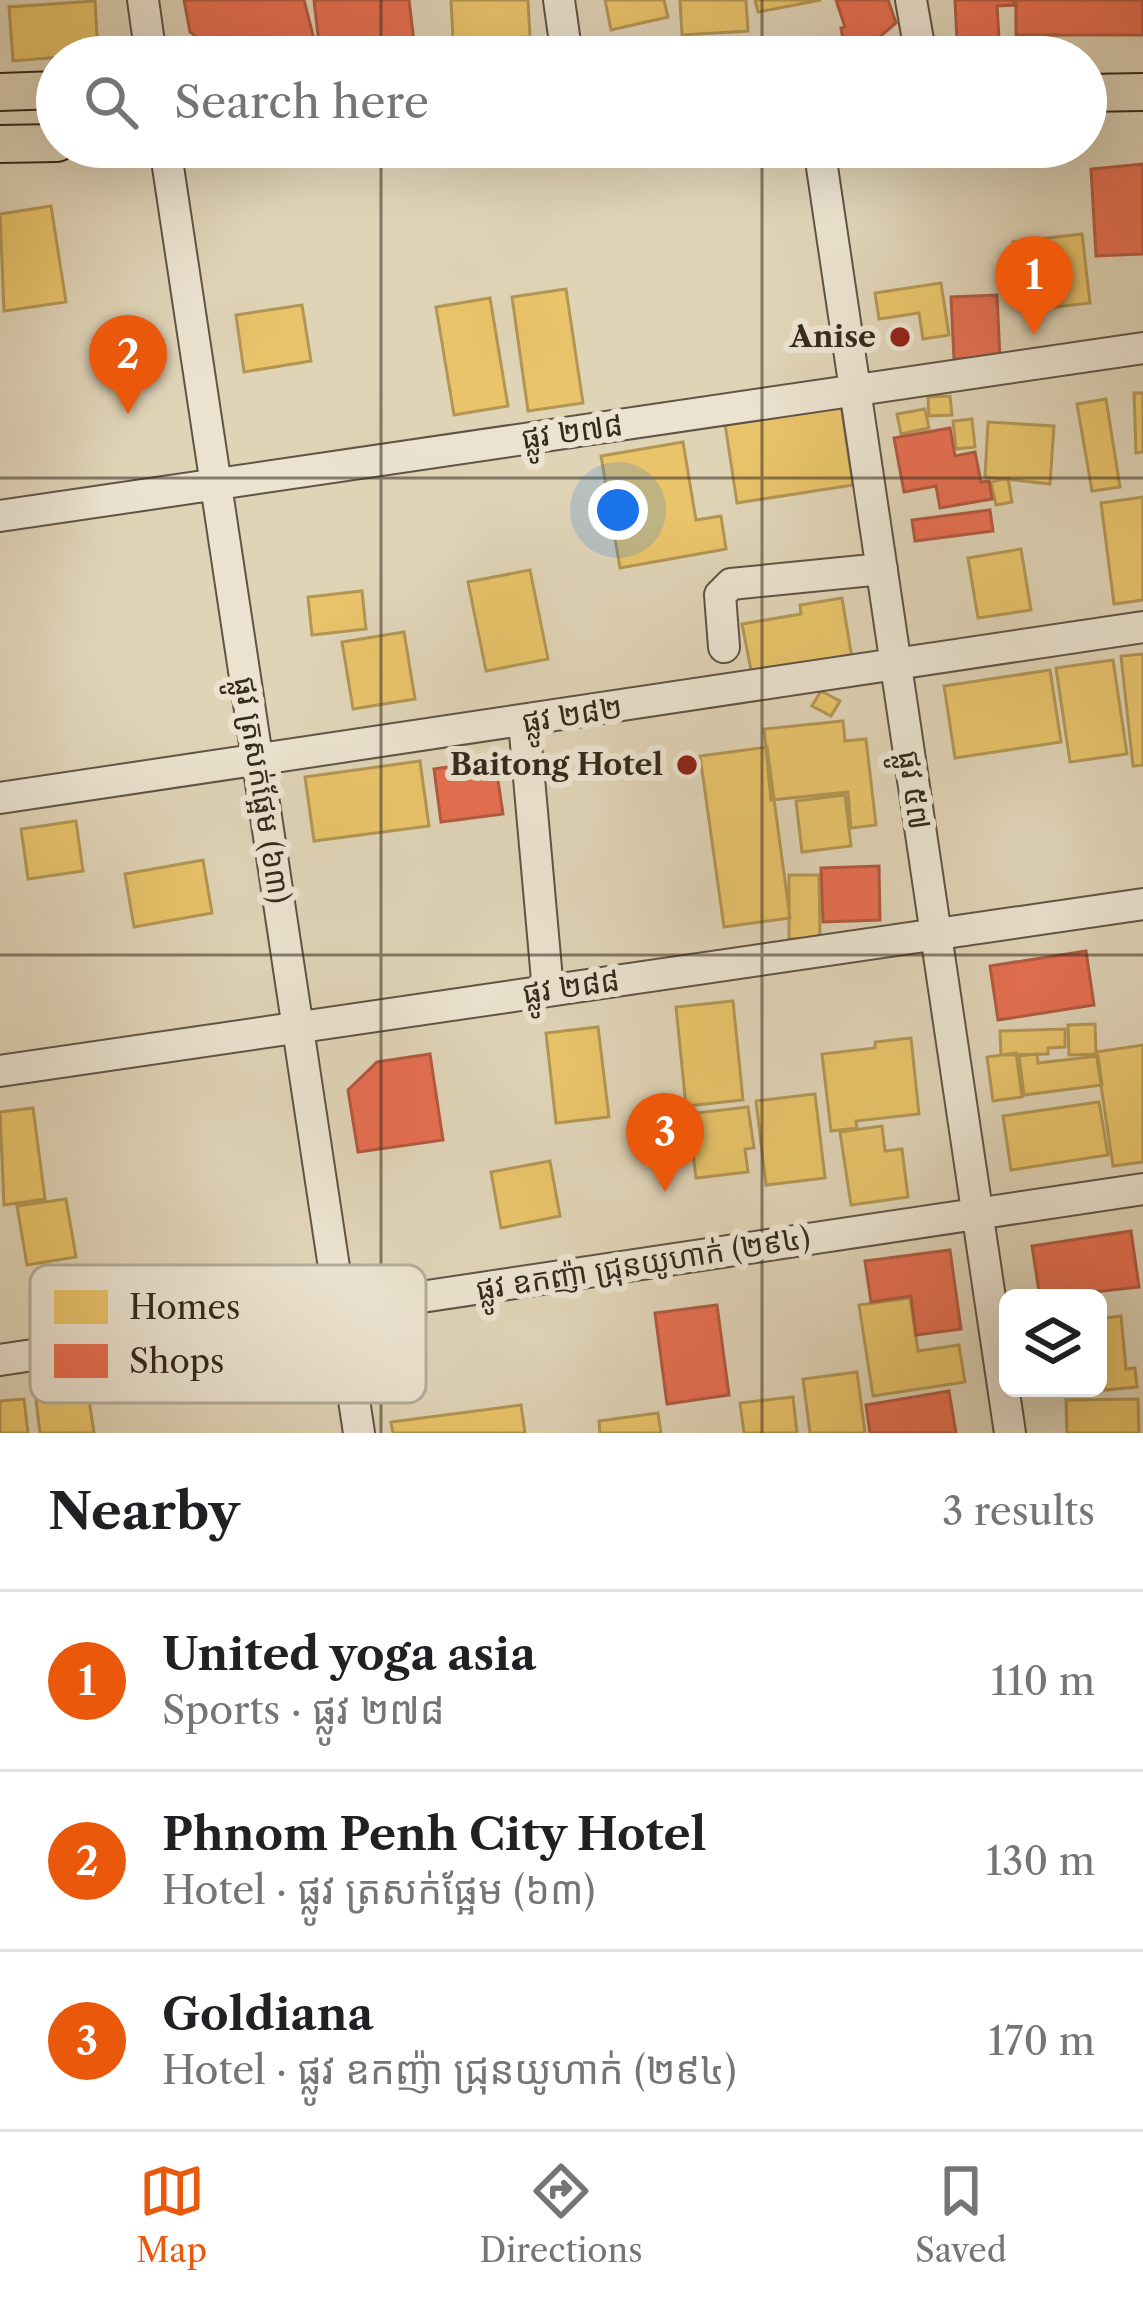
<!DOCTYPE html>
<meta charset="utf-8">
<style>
body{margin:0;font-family:"Libre Caslon Text","Noto Sans Khmer",serif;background:#f2f2f2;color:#202124}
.controls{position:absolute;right:36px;bottom:36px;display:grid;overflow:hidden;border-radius:18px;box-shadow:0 12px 48px #0002}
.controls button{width:108px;height:108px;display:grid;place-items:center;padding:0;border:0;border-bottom:3px solid #e0e0e0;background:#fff;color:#202124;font:60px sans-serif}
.you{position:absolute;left:618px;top:510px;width:42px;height:42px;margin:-30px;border:9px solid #fff;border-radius:50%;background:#1a73e8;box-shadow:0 0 0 18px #1a73e833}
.badge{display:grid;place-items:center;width:78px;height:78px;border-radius:50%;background:#ea580c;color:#fff;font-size:39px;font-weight:700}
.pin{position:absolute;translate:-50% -99px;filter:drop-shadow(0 3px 6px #0008)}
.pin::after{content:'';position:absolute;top:63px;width:42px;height:36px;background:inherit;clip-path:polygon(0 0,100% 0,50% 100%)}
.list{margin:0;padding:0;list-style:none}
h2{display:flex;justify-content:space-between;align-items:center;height:156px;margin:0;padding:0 48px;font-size:51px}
h2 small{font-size:39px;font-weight:400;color:#757577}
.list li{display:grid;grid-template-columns:78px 1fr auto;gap:36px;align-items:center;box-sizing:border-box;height:180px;padding:0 48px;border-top:3px solid #e0e0e0}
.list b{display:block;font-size:45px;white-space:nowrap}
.list p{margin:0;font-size:39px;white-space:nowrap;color:#757577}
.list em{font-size:39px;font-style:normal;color:#757577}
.icon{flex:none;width:66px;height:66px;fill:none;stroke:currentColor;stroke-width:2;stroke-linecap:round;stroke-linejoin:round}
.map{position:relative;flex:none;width:1143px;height:1433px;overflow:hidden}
.search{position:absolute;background:#fff;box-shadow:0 12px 48px #0002;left:36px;right:36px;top:36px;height:132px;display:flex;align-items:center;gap:30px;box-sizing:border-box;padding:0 42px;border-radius:66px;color:#757577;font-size:45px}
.sheet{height:696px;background:#fff}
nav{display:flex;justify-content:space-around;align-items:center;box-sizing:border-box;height:168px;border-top:3px solid #e0e0e0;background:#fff;font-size:33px;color:#757577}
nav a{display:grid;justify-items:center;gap:6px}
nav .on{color:#ea580c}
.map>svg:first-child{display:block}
.homes{fill:#e9c46a;stroke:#b39653;stroke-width:3}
.shops{fill:#e76f51;stroke:#b25a41;stroke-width:3}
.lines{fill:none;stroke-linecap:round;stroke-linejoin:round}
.minor-casing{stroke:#605444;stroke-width:34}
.major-casing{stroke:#352a1d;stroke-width:40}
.minor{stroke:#ebe3d0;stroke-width:30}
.major{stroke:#e0d4b7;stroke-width:36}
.grid{fill:none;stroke:#352a1d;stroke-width:3;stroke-opacity:0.55}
.poi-dot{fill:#8f2418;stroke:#ebe3d0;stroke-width:4.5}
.labels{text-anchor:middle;stroke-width:12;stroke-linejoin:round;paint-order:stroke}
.poi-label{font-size:30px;font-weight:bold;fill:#352a1d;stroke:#ebe3d0;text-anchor:end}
.street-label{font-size:30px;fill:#352a1d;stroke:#ebe3d0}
.key{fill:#ebe3d0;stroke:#b4ac9a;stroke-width:3}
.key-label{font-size:33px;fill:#352a1d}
</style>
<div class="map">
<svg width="1143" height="1433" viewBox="0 0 1143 1433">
<rect width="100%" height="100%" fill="#e0d4b7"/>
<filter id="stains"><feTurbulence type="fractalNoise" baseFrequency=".00167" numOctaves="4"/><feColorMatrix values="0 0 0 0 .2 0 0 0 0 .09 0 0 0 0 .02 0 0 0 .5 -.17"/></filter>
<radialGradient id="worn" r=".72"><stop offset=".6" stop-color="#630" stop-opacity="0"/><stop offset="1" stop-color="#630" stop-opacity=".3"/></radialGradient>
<path class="homes" d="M451,0h77l2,37 -77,3z
M605,0h59l4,17 -57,13z
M680,0h66l2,31 -66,4z
M755,0h66l-63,12z
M95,1l3,53 -85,7 -4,-54z
M51,206l15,96 -62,9 -4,-97z
M1082,234l8,69 -69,8 -8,-69z
M941,283l8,52 -26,4 -4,-26 -40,6 -4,-26z
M566,289l17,114 -55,8 -16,-114z
M490,298l18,108 -54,9 -18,-108z
M302,305l9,56 -67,11 -8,-57z
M1134,393h9v59l-7,1z
M950,396l2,19 -23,1 -1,-19z
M1106,399l14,88 -28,4 -15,-87z
M841,406l12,79 -116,18 -12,-79z
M925,409l4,19 -28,6 -4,-20z
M972,419l3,28 -19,2 -3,-28z
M988,422l66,4 -4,58 -65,-7z
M683,442l13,78 25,-4 5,33 -106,19 -19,-112z
M1008,478l4,24 -16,3 -5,-23z
M1143,497v103l-29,4 -13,-101z
M1021,549l10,61 -53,8 -10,-60z
M530,570l18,89 -62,12 -18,-89z
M362,591l4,38 -54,6 -4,-38z
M842,598l10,60 -100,17 -10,-51 59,-10 -1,-9z
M404,632l11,67 -62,10 -11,-67z
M1143,654v111l-10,1 -12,-110z
M1113,660l14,94 -57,8 -14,-94z
M1050,670l11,72 -106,16 -11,-72z
M821,691l19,10 -9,15 -19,-10z
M843,721l2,20 21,-2 10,86 -25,3 -3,-36 -77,8 -7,-71z
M767,747l23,171 -66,9 -24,-171z
M420,761l9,65 -115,15 -9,-64z
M845,795l6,51 -49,6 -6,-51z
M76,821l7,50 -55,8 -7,-50z
M203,860l9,53 -78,14 -9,-53z
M789,875h30l1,63 -31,1z
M733,1001l10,99 -57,6 -10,-99z
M1095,1024l1,30 -27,1 -1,-30z
M598,1027l11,90 -53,6 -10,-90z
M1065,1029v18l-17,1v6l-47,1 -1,-24z
M911,1038l8,76 -63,7 1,7 -26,3 -9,-77 53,-6v-6z
M1143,1045v117l-30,4 -17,-114z
M1016,1053l6,44 -29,4 -6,-44z
M1037,1054l1,9 60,-7 4,29 -78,10 -5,-39z
M815,1094l10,84 -59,7 -10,-84z
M1099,1102l9,53 -97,15 -8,-54z
M748,1107l6,41 -9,1 3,23 -52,6 -8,-64z
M33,1108l12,91 -41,6 -4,-93z
M882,1126l3,25 17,-2 6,48 -57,8 -11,-73z
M550,1161l10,55 -59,12 -10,-56z
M66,1199l10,58 -49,8 -10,-59z
M910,1298l8,53 41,-6 6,37 -92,14 -14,-91z
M1121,1316l5,53 9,-1 2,19 -32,3 -7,-71z
M857,1372l8,61h-55l-7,-54z
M88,1393l6,40h-54l-4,-33z
M793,1397l4,36h-53l-4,-30z
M24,1399l4,34h-28v-32z
M1138,1399l1,34h-72l-1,-33z
M521,1405l4,28h-132l-2,-11z
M658,1413l3,20h-61l-1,-12z"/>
<path class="shops" d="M184,0h120l12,47 -101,4 -25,-19z
M314,0h95l5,42 -94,11z
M836,0h52l8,23 -20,17h-33l-2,-12 4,-1z
M955,0h59v5l-17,1 2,32 -42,3z
M1016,0h127v35h-127z
M1143,164v90l-47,2 -5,-87z
M997,295l3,63 -46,1 -3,-62z
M950,428l5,28 20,-4 6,30 8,-1 3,18 -52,9 -4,-22 -32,6 -10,-54z
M990,510l3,21 -78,10 -3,-21z
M495,760l8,54 -62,8 -7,-53z
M879,866l1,54 -57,2 -2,-54z
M1086,951l8,54 -96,15 -8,-54z
M430,1054l13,86 -85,12 -10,-62 29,-28z
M1131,1231l8,56 -99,11 -8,-52z
M950,1250l11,79 -45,6 -5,-39 -40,6 -6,-41z
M717,1305l12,90 -62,9 -12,-91z
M949,1391l7,42h-86l-4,-28z"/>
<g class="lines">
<defs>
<path id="minor" d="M143,0l8,57
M559,0l8,57
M911,0l10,57
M165,147l194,1286
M819,147l191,1286
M0,516l1143,-168
M724,647l-4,-52 11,-11 151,-15
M524,722l24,269
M0,798l1143,-171
M0,1071l1143,-167
M0,1360l1143,-171"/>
<path id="major" d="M0,92l57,-2
M1086,93l57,-1
M0,144l57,-1"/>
</defs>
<use href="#minor" class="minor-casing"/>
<use href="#major" class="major-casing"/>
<use href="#minor" class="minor"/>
<use href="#major" class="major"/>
</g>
<path class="grid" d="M381,0v57M762,0v57M381,147v1286M762,147v1286M0,478h1143M0,955h1143"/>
<g class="poi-dot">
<circle cx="900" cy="337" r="12"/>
<circle cx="687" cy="765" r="12"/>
</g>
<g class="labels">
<g class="poi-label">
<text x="876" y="347">Anise</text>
<text x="663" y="775">Baitong Hotel</text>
</g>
<g class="street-label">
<text transform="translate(572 432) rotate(-8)" y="10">ផ្លូវ ២៧៨</text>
<text transform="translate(572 715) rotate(-9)" y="10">ផ្លូវ ២៨២</text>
<text transform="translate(262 790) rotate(81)" y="10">ផ្លូវ ត្រសក់ផ្អែម (៦៣)</text>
<text transform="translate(914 790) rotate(82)" y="10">ផ្លូវ ៥៧</text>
<text transform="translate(571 987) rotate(-8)" y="10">ផ្លូវ ២៨៨</text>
<text transform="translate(643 1264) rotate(-9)" y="10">ផ្លូវ ឧកញ៉ា ជ្រុនយូហាក់ (២៩៤)</text>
</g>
</g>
<rect x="30" y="1265" width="396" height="138" rx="18" class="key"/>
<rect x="54" y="1290" width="54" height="34" fill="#e9c46a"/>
<rect x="54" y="1344" width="54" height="34" fill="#e76f51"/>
<g class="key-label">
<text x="129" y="1319">Homes</text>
<text x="129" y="1373">Shops</text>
</g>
<rect width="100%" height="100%" filter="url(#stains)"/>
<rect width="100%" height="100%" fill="url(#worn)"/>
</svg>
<div class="controls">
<button><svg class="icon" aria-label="layers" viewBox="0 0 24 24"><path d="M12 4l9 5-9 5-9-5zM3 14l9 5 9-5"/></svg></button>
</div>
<div class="you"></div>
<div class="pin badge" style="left:1034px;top:335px">1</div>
<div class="pin badge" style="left:128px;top:414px">2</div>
<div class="pin badge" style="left:665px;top:1192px">3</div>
<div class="search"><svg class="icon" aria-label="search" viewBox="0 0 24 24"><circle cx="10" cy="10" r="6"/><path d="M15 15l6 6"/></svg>Search here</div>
</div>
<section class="sheet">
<h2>Nearby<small>3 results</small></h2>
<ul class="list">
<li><span class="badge">1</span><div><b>United yoga asia</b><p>Sports · ផ្លូវ ២៧៨</p></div><em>110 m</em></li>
<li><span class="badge">2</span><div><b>Phnom Penh City Hotel</b><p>Hotel · ផ្លូវ ត្រសក់ផ្អែម (៦៣)</p></div><em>130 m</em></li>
<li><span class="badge">3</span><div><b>Goldiana</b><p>Hotel · ផ្លូវ ឧកញ៉ា ជ្រុនយូហាក់ (២៩៤)</p></div><em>170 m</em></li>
</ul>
</section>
<nav>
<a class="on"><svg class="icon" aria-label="map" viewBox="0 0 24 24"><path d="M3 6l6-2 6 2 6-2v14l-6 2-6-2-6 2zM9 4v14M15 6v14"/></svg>Map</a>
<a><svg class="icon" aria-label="directions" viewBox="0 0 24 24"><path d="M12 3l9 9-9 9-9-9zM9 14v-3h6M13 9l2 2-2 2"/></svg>Directions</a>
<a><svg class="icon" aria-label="saved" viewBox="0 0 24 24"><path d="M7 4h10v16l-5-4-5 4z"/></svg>Saved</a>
</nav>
